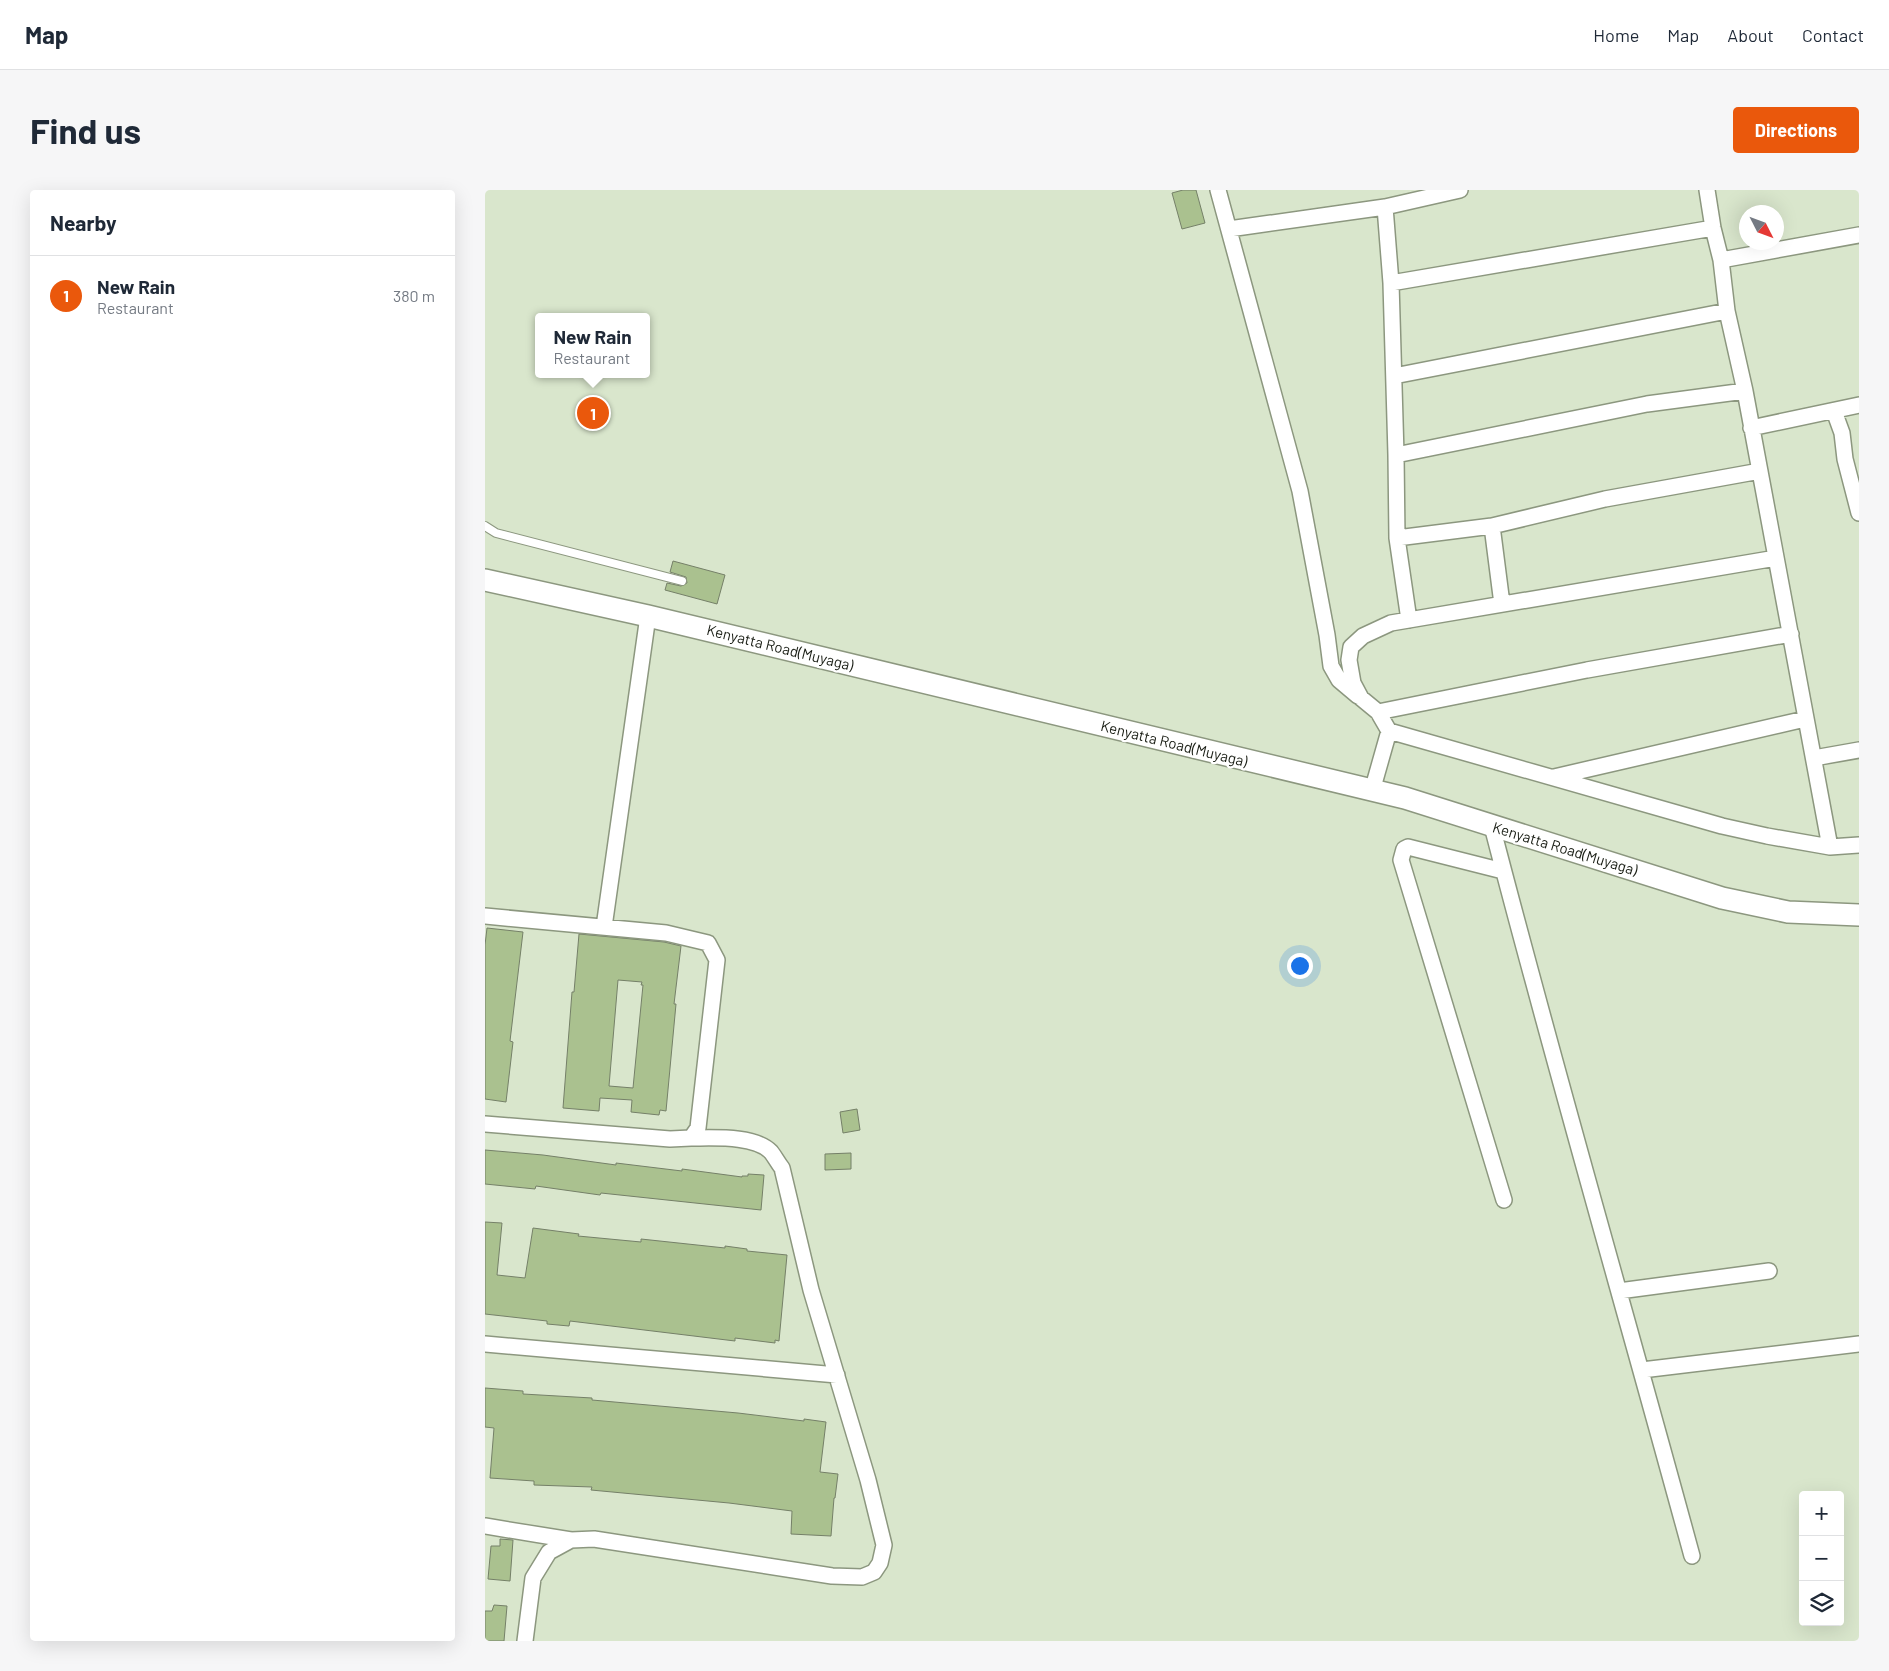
<!DOCTYPE html>
<meta charset="utf-8">
<style>
body{margin:0;font-family:Barlow,sans-serif;background:#f6f6f7;color:#1f2937}
.controls{position:absolute;right:15px;bottom:15px;display:grid;overflow:hidden;border-radius:5px;box-shadow:0 5px 20px #0002}
.controls button{width:45px;height:45px;display:grid;place-items:center;padding:0;border:0;border-bottom:1px solid #e0e1e3;background:#fff;color:#1f2937;font:25px sans-serif}
.compass{position:absolute;left:1254px;top:15px;width:45px;height:45px;border-radius:50%;background:#fff;box-shadow:0 5px 20px #0002;rotate:132deg}
.you{position:absolute;left:814px;top:775px;width:18px;height:18px;margin:-12px;border:4px solid #fff;border-radius:50%;background:#1a73e8;box-shadow:0 0 0 8px #1a73e833}
.badge{display:grid;place-items:center;width:32px;height:32px;border-radius:50%;background:#ea580c;color:#fff;font-size:16px;font-weight:700}
.pin{position:absolute;translate:-50% -50%;border:2px solid #fff;box-shadow:0 1px 5px #0006}
.popup{position:absolute;left:50px;top:123px;width:115px;height:65px;box-sizing:border-box;display:grid;place-content:center;border-radius:5px;background:#fff;filter:drop-shadow(0 1px 4px #0005);font-size:16px;white-space:nowrap;color:#747a83}
.popup b{font-size:19px;color:#1f2937}
.popup::after{content:'';position:absolute;left:50%;top:100%;margin-left:-10px;border:10px solid transparent;border-top-color:#fff}
.list{margin:0;padding:0;list-style:none}
h2{display:flex;justify-content:space-between;align-items:center;height:65px;margin:0;padding:0 20px;font-size:21px}
h2 small{font-size:16px;font-weight:400;color:#747a83}
.list li{display:grid;grid-template-columns:32px 1fr auto;gap:15px;align-items:center;box-sizing:border-box;height:80px;padding:0 20px;border-top:1px solid #e0e1e3}
.list b{display:block;font-size:19px;white-space:nowrap}
.list p{margin:0;font-size:16px;white-space:nowrap;color:#747a83}
.list em{font-size:16px;font-style:normal;color:#747a83}
.icon{flex:none;width:28px;height:28px;fill:none;stroke:currentColor;stroke-width:2;stroke-linecap:round;stroke-linejoin:round}
.map{position:relative;flex:none;width:1374px;height:1451px;overflow:hidden;border-radius:5px}
header{display:flex;align-items:center;gap:30px;box-sizing:border-box;height:70px;padding:0 25px;background:#fff;border-bottom:1px solid #e0e1e3}
header strong{font-size:24px}
nav{display:flex;gap:28px;margin-inline-start:auto;font-size:18px}
.intro{display:flex;align-items:center;justify-content:space-between;box-sizing:border-box;height:120px;padding:0 30px}
h1{margin:0;font-size:35px}
.button{padding:12px 22px;border-radius:5px;background:#ea580c;color:#fff;font-size:18px;font-weight:700}
main{display:flex;gap:30px;padding:0 30px}
aside{flex:1;background:#fff;border-radius:5px;box-shadow:0 5px 20px #0002}
.map>svg:first-child{display:block}
.building{fill:#aac18f;stroke:#758068;fill-rule:evenodd}
.lines{fill:none;stroke-linecap:round;stroke-linejoin:round}
.lane-casing{stroke:#8c977f;stroke-width:10}
.street-casing{stroke:#8c977f;stroke-width:18}
.secondary-casing{stroke:#8c977f;stroke-width:24}
.lane{stroke:#fff;stroke-width:8}
.street{stroke:#fff;stroke-width:15}
.secondary{stroke:#fff;stroke-width:21}
.labels{text-anchor:middle;stroke-width:4.5;stroke-linejoin:round;paint-order:stroke}
.street-label{font-size:15px;fill:#191d14;stroke:#fff}
</style>
<header>
<strong>Map</strong>
<nav><a>Home</a><a>Map</a><a>About</a><a>Contact</a></nav>
</header>
<div class="intro"><h1>Find us</h1><a class="button">Directions</a></div>
<main>
<aside>
<h2>Nearby<small></small></h2>
<ul class="list">
<li><span class="badge">1</span><div><b>New Rain</b><p>Restaurant</p></div><em>380 m</em></li>
</ul>
</aside>
<div class="map">
<svg width="1374" height="1451" viewBox="0 0 1374 1451">
<rect width="100%" height="100%" fill="#d9e6cc"/>
<path class="building" d="M698,0h13l9,33 -23,6 -10,-36z
M188,371l52,14 -8,29 -52,-14 2,-7 14,3 6,-3 -1,-6 -16,-5z
M2,738l36,4 -13,109 3,1 -7,60 -21,-3v-154z
M94,744l85,8 17,4 -7,58h2l-10,107 -6,-1 -1,5 -28,-3 1,-12 -32,-2 -1,13 -36,-3 7,-90 2,-26h2zM133,790l24,2 -1,3h2l-10,103 -24,-2z
M372,919l3,21 -17,3 -3,-21z
M0,960l58,5 73,10v-2l66,8v-2l60,8v-1h6v-2l16,1 -3,35 -160,-17 -1,2 -64,-9 -1,3 -50,-5z
M366,963v16l-26,1v-16z
M0,1032l17,1 -5,52 28,3 8,-50 46,6 -1,2 63,6v-3l84,9v-2l22,3v2l40,4 -8,86 -4,-1v3l-40,-5v3l-165,-20 -1,5 -22,-2v-3l-62,-7z
M0,1198l38,3v3l69,4v2l146,13 66,8v-2l22,3 -6,50 18,2 -3,24h-1l-3,38 -40,-2 1,-23 -63,-8 -138,-13 1,-3 -58,-2v-4l-44,-3 4,-50 -9,-1z
M15,1349l13,1 -3,41 -22,-2 3,-33h9z
M9,1415l13,1 -3,35h-19v-30h7z"/>
<g class="lines">
<defs>
<path id="lane" d="M0,336l11,7 186,48"/>
<path id="street" d="M733,0l82,301 27,144 4,31 8,14 19,16
M1222,0l6,38 8,32 6,51 18,80 85,456
M744,39l156,-22
M1236,70l138,-25
M906,93l322,-55
M909,186l333,-65
M1349,221l8,22 3,26 14,54
M1266,238l108,-23
M911,265l251,-51 98,-13
M1007,336l10,78
M912,348l95,-12 113,-27 155,-28
M1291,368l-385,65 -28,13 -12,11 -2,13 4,23 8,15 17,14 11,19 333,95 45,10 63,11 29,-2
M924,430l-12,-82 -1,-83 -5,-172 -6,-76 75,-17
M893,522l209,-42 204,-36
M1329,568l45,-8
M1069,587l251,-58
M887,601l17,-60
M1007,636c63,244 134,487 200,730
M1018,681l-95,-24 -4,2 -3,11 103,340
M0,726l181,17 42,10 9,17 -19,168 -7,10 -21,1 -185,-15
M119,737l44,-311
M1134,1101l150,-20
M0,1154l352,31
M1157,1180l217,-26
M0,1336l86,14
M40,1451l8,-63 16,-26 22,-12 23,-1 238,37 30,1 12,-5 6,-9 4,-18 -16,-65 -57,-190 -29,-122c-4,-5 -7,-11 -11,-16 -16,-17 -58,-14 -80,-14"/>
<path id="secondary" d="M0,390l163,36 757,182 317,100 66,14 71,3"/>
</defs>
<use href="#lane" class="lane-casing"/>
<use href="#street" class="street-casing"/>
<use href="#secondary" class="secondary-casing"/>
<use href="#lane" class="lane"/>
<use href="#street" class="street"/>
<use href="#secondary" class="secondary"/>
</g>
<g class="labels">
<g class="street-label">
<text transform="translate(295 458) rotate(14)" y="5">Kenyatta Road(Muyaga)</text>
<text transform="translate(689 554) rotate(14)" y="5">Kenyatta Road(Muyaga)</text>
<text transform="translate(1080 659) rotate(17)" y="5">Kenyatta Road(Muyaga)</text>
</g>
</g>
</svg>
<div class="controls">
<button>+</button>
<button>−</button>
<button><svg class="icon" aria-label="layers" viewBox="0 0 24 24"><path d="M12 4l9 5-9 5-9-5zM3 14l9 5 9-5"/></svg></button>
</div>
<svg class="compass" viewBox="-18 -18 36 36"><path d="M0-13l5 13h-10z" fill="#e53935"/><path d="M0 13l5-13h-10z" fill="#747a83"/></svg>
<div class="you"></div>
<div class="pin badge" style="left:108px;top:223px">1</div>
<div class="popup"><b>New Rain</b>Restaurant</div>
</div>
</main>
